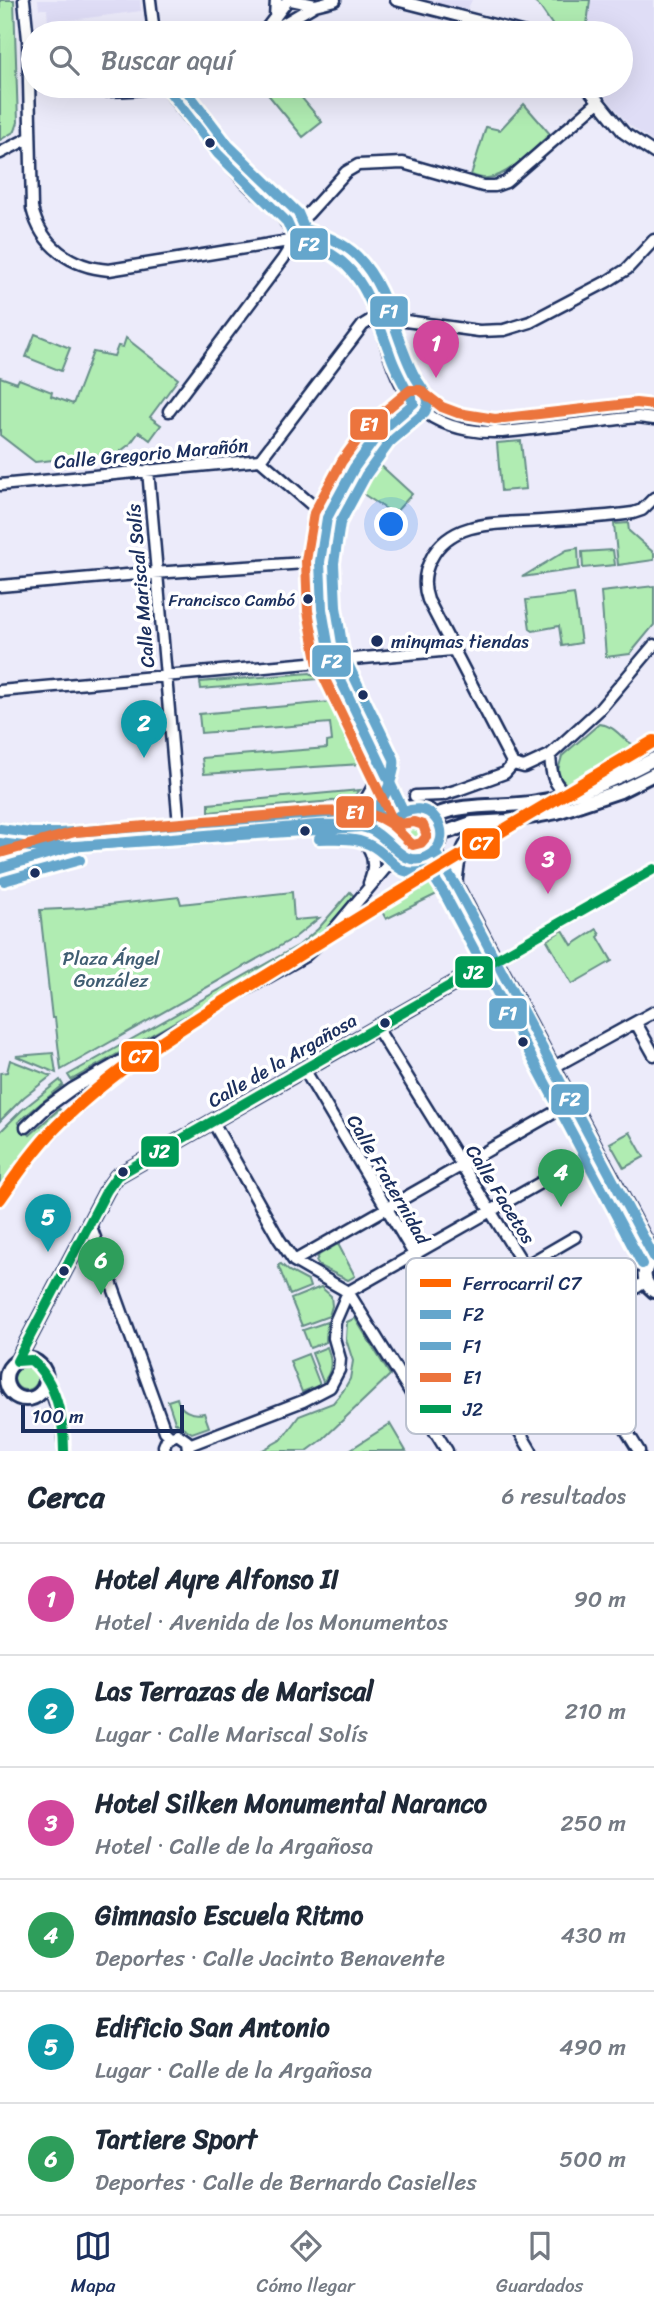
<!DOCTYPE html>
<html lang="es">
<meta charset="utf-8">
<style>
body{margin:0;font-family:Sriracha,sans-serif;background:#f2f2f3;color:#1f2937}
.scale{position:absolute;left:21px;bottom:18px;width:163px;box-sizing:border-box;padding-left:7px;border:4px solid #1b2f5e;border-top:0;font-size:19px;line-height:24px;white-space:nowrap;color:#1b2f5e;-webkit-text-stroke:5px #fff;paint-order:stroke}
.you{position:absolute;left:392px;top:525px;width:24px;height:24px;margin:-18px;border:5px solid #fff;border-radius:50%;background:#1a73e8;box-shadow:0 0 0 10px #1a73e833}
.badge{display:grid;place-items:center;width:46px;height:46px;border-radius:50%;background:#1b2f5e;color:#fff;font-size:23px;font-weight:700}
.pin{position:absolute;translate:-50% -58px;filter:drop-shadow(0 2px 4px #0008)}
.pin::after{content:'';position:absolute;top:37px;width:24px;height:21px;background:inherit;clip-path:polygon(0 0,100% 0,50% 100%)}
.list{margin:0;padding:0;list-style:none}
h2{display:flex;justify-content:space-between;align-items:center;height:91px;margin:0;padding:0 28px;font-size:30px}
h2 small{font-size:23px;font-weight:400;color:#747a83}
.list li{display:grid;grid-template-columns:46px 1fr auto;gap:21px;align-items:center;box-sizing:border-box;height:112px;padding:0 28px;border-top:2px solid #e0e1e3}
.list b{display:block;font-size:26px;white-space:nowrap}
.list p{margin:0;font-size:23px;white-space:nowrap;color:#747a83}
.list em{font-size:23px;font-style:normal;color:#747a83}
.icon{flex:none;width:38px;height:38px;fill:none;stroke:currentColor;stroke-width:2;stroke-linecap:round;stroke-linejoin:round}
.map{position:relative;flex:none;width:654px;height:1451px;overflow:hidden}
.search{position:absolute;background:#fff;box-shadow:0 7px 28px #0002;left:21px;right:21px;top:21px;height:77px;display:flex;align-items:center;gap:18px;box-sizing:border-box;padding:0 24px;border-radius:38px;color:#747a83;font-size:26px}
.sheet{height:763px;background:#fff}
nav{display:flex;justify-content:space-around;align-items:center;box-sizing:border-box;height:98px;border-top:2px solid #e0e1e3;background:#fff;font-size:19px;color:#747a83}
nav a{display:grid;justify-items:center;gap:4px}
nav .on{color:#1b2f5e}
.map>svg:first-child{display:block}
.built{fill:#dfddf6}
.green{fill:#b0ecb2;stroke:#668e88;stroke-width:2}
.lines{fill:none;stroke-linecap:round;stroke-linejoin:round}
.street-casing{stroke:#1b2f5e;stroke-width:15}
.secondary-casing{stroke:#1b2f5e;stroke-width:18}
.street{stroke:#fff;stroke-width:10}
.secondary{stroke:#fff;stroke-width:12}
.bus-1-casing{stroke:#fff;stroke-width:16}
.bus-2-casing{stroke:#fff;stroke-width:16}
.bus-3-casing{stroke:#fff;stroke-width:16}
.bus-4-casing{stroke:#fff;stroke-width:16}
.bus-1{stroke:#65a6cc;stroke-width:10}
.bus-2{stroke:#65a6cc;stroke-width:10}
.bus-3{stroke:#ec743d;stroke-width:10}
.bus-4{stroke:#009a55;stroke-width:10}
.rail-1-casing{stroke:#fff;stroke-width:18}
.rail-1{stroke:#f60;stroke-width:12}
.bus-dot{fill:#1b2f5e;stroke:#fff;stroke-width:2.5}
.labels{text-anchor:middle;stroke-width:7;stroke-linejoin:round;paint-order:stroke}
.bus-label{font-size:17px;fill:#1b2f5e;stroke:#fff;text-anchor:end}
.street-label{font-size:19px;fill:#1b2f5e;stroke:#fff}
.poi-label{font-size:19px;fill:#1b2f5e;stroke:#fff;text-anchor:start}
.park-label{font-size:19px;fill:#405e73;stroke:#fff}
.key{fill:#fff;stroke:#bbc1cf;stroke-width:2}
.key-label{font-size:19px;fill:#1b2f5e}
.line-badge{stroke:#fff;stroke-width:2.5}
.badge-label{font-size:19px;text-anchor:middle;font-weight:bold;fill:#fff}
</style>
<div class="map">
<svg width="654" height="1451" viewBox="0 0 654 1451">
<rect width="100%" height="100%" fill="#ecebfa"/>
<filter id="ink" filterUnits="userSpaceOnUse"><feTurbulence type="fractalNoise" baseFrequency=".0143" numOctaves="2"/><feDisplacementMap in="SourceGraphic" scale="14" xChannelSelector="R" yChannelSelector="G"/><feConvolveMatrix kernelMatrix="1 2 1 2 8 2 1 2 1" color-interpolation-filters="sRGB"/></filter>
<g filter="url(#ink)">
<path class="built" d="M38,0h102l1,11 -93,12 -1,-14h-8z
M417,0h55l-6,12z
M590,0h64v143l-26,-19 -32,-38h25v-53h-35z
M61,1110l9,10 -39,42 -31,46v-19l24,-34z"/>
<path class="green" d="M0,0h14l4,122 -3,9 -15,9z
M532,0h58l-4,33h-28l-18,-26z
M261,86h41l-9,9 4,-3 25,30 -19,15z
M524,104l26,30c-16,14 -43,44 -63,44 -6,1 -11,-2 -16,-3l15,-48 14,3z
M311,230l28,7 -1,4 10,4 3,-2 6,6 -2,2 7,8 4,-2 3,4 -8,4c-16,-17 -35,-21 -50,-35z
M35,334l35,14 -9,23 -35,-14z
M126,338l52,41 -28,38 11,8 -11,15 -11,-8 -9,12 -12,9 -83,9 -35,-27v-58l17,6 2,-4 33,13 -1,4 22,8 20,-52 21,4 4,-10 5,1z
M521,441l5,48 -25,2 -4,-48z
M376,461l36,33 -18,20 -37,-24z
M628,523l1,8 25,22v7l-36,5 -4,-41z
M578,548l1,21 -57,8 45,-27z
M613,550l2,15 -32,3 -1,-16z
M654,586v39l-24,29 -24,3 -5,-65z
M574,594l7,49 -19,3 -3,-20 -26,5 -3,-2 -4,-29z
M310,673l9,6 -118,10 -1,-7z
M330,702l31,62 -157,10 -2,-16 125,-10v-6l5,-1 -2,-18 -129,10 -2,-19z
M599,724c25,2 25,32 55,17v10c-22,12 -62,36 -87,34l-10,-11 5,-18z
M360,790l-7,7 -10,3 -134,12v-8z
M399 834a16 16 0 1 1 32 0a16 16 0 1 1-32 0Z
M422,880l8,2 7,12 -51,25 -7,-13c11,-15 25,-24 43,-26z
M292,892l2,28 25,-2 -25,20 -233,132 -6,-52h-3l-12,-108 42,-2 97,-11 2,7z
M350,892l4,4 -32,38 -21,17 -230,129 -3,-5 231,-130 19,-16z
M597,929l3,6 -2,2 14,24 -40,23 -25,-44 16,-10 9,15z
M53,1053l3,20 -40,-17z
M10,1060l41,16 -27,21 -24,24v-48l7,-1z
M60,1080l3,5 -45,37 12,13 29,-26 2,1 -40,49 -21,30v-57l22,-22z
M630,1132l14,25 -20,11 -14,-25z
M338,1244l17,32 -7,4 -29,-14 -3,-5 3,-6z
M281,1264l8,7 19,10 2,6 -20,8 -12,-30z
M321,1287l10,9 1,10 -3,10 -27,10 -11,-27z
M355,1318l35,57 -68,65 -15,11h-46l21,-12 17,-23 34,-13 10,-12 7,-12 3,-18 -7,-22 1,-17z
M327,1322l-1,20 -16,6 -7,-18z
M327,1347c5,13 6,24 -4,35l-11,-29z
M308,1354l12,31 -18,7 -12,-31z
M14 1378a12 12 0 1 1 24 0a12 12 0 1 1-24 0Z
M177,1398c2,12 15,18 27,15l5,14 -17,6 -17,-11 -7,-21z
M390,1424l16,27h-58z"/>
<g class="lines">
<defs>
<path id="street" d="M24,0l4,39 4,169c9,38 39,59 77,62l186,-30c17,3 35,9 48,20 59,51 25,153 126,170 26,5 53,0 79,-3 30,-3 60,-7 90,-10l16,2
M150,0l4,33
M291,0l24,5
M396,0l129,33
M275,18l1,-18
M263,33l25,-33
M268,33l47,-28 20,-5
M54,86c43,7 68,6 111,0
M165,86c24,34 51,65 80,96 15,16 38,30 47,51
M586,86l38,47 30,20
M0,153l29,-15
M290,227l18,-13 38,-42 12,-7 45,-2 80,23h12l11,-4 92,-80
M376,317l103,14 25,-1 26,-8 78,-41 19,-12 27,-29
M169,411l114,-152 12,-19
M260,460l103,-135 13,-8
M148,470l31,355
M0,485l260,-25 67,58
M0,586l138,-12 182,-12
M0,691l452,-41
M550,755c1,17 2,29 18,40
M513,764l-85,-164c-5,-14 -4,-28 3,-41 20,-41 73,-35 111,-38 30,-2 61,-4 91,-8l9,-3 12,-12
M415,796l27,-1 16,-5 47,-17 8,-9 11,3 26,-12 50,-46 54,-64
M403,810l-72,-150 -9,-51 -2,-47 7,-44 27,-50 25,-35 35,-30
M358,813l17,-30 6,-18
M351,826c17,17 29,33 18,57
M0,829l31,4h28l283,-21 38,4 12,5
M0,868l71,-21 246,-22 47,3 17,6 10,9
M2,868l9,-19 -7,-19
M456,886c4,-35 3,-39 29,-64
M495,960l159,-91
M636,1023l18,32
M377,1028l262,423
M552,1068l102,-56
M304,1069l227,382
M213,1122l66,117 15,22 54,31 99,159
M26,1127l20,-19 26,-19 233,-133 26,-23 67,-80
M90,1224l75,207 5,5
M294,1261l277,-158
M348,1292l199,-113
M446,1312l129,-75
M46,1376l16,47 2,28
M428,1420l217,-138
M189,1445l114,-44 27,-14 9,-17 1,-11 -6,-21 1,-16 13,-30
M165,1451l-1,-5 3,-7 10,-5 10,7 1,9"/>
<path id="secondary" d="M389 833a26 26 0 1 1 52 0a26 26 0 1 1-52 0Z
M434,816c31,-14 69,-8 103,-14 42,-6 79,-23 117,-43
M441,834l31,-11 36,-2 49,-9 63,-21 34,-17
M434,851l22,35 198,371
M654,1258c-12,10 -13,23 0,33
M6 1379a20 20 0 1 1 40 0a20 20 0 1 1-40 0Z
M17,1361l90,-171 10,-14 378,-216"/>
</defs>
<use href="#street" class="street-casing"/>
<use href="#secondary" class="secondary-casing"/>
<use href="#street" class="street"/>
<use href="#secondary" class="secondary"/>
<defs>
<path id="bus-1" d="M165,86l53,68 69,68 8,18c10,3 22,6 31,11 40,21 49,64 64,103 6,18 15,33 24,49l-35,30 -25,35 -27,50 -7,44 2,47 9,51 72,150
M0,829l31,4h28l283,-21 38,4 12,5c38,-36 69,20 34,36 -24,11 -36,-19 -55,-27 -17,-7 -37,-5 -54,-5l-246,22 -71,21
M434,851l22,35 198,371"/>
<path id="bus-2" d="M319,839c16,0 34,-2 49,5 26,11 26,37 61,26l15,23 198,371
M0,843l31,4h29l301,-20c15,-7 36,-52 33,-68l-50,-103 -8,-49 -2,-44 6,-40 26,-48 23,-32 36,-31c2,-5 3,-6 3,-11 -1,-9 -11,-19 -15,-28 -20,-39 -24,-85 -56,-117 -14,-14 -33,-21 -52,-27l-7,-16 -70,-68 -45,-59
M4,881l76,-21"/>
<path id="bus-3" d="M0,853l75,-21 238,-20c24,-1 54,-4 76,11 9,6 15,15 24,22l8,-2 6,-7 -4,-11 -9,-3 -14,2 -9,-7 -73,-152 -10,-54 -2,-50 8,-48 28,-52 27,-37 41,-34h10l22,17 16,6 37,6 141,-16 18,2"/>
<path id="bus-4" d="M17,1361l90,-171 10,-14 537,-307
M17,1361l14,-1c25,20 33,60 33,91"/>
</defs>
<use href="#bus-1" class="bus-1-casing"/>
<use href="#bus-2" class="bus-2-casing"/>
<use href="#bus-3" class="bus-3-casing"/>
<use href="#bus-4" class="bus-4-casing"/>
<use href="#bus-1" class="bus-1"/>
<use href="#bus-2" class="bus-2"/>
<use href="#bus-3" class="bus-3"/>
<use href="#bus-4" class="bus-4"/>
<defs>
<path id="rail-1" d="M0,1199c17,-25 34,-49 55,-71 69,-71 159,-119 241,-171 118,-75 238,-145 358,-216"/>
</defs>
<use href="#rail-1" class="rail-1-casing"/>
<use href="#rail-1" class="rail-1"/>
</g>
</g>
<g class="bus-dot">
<circle cx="210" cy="143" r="6"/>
<circle cx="308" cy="599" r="6"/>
<circle cx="377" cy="641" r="7"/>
<circle cx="363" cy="695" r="6"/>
<circle cx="305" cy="831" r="6"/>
<circle cx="35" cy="873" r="6"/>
<circle cx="385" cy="1023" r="6"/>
<circle cx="523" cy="1042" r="6"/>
<circle cx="123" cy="1172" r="6"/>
<circle cx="64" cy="1271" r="6"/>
</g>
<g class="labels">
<g class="bus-label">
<text x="295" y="606">Francisco Cambó</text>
</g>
<g class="street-label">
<text transform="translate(151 453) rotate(-5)" y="7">Calle Gregorio Marañón</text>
<text transform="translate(140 586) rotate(-95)" y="7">Calle Mariscal Solís</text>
<text transform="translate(282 1060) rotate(-30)" y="7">Calle de la Argañosa</text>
<text transform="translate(389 1179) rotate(60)" y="7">Calle Fraternidad</text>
<text transform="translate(501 1194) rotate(58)" y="7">Calle Facetos</text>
</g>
<g class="poi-label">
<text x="391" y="648">minymas tiendas</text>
</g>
<g class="park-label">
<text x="111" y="965">Plaza Ángel<tspan x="111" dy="22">González</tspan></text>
</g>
</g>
<rect x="406" y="1258" width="230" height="176" rx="10" class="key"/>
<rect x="420" y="1279" width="31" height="8" fill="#f60"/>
<rect x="420" y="1310" width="31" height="9" fill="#65a6cc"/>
<rect x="420" y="1342" width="31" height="8" fill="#65a6cc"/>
<rect x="420" y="1373" width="31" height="9" fill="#ec743d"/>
<rect x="420" y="1405" width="31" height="8" fill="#009a55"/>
<g class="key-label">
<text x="463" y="1290">Ferrocarril C7</text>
<text x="463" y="1321">F2</text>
<text x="463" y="1353">F1</text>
<text x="463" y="1384">E1</text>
<text x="463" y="1416">J2</text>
</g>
<g class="line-badge">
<rect x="289" y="227" width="40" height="34" rx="7" fill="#65a6cc"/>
<rect x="369" y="295" width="40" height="33" rx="7" fill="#65a6cc"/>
<rect x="349" y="408" width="40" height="33" rx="7" fill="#ec743d"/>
<rect x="311" y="644" width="41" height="34" rx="7" fill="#65a6cc"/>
<rect x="335" y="795" width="40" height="34" rx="7" fill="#ec743d"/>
<rect x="461" y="827" width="40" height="33" rx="7" fill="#f60"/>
<rect x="454" y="955" width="40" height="34" rx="7" fill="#009a55"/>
<rect x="488" y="997" width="40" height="33" rx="7" fill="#65a6cc"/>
<rect x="120" y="1040" width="40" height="33" rx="7" fill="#f60"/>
<rect x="550" y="1083" width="40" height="33" rx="7" fill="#65a6cc"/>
<rect x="140" y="1135" width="40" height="33" rx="7" fill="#009a55"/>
</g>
<g class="badge-label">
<text x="309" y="251">F2</text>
<text x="389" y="318">F1</text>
<text x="369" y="431">E1</text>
<text x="332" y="668">F2</text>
<text x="355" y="819">E1</text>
<text x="481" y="850">C7</text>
<text x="474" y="979">J2</text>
<text x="508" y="1020">F1</text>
<text x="140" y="1063">C7</text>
<text x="570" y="1106">F2</text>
<text x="160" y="1158">J2</text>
</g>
</svg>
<div class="scale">100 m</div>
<div class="you"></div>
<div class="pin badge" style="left:436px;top:378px;background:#d1479c">1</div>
<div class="pin badge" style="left:144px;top:758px;background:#0f9aa8">2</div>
<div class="pin badge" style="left:548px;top:894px;background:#d1479c">3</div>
<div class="pin badge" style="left:561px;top:1207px;background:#2e9e5b">4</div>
<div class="pin badge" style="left:48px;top:1252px;background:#0f9aa8">5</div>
<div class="pin badge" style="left:101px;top:1295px;background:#2e9e5b">6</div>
<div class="search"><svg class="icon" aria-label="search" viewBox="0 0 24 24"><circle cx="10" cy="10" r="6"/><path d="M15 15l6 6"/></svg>Buscar aquí</div>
</div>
<section class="sheet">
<h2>Cerca<small>6 resultados</small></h2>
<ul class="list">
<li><span class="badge" style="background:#d1479c">1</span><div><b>Hotel Ayre Alfonso II</b><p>Hotel · Avenida de los Monumentos</p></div><em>90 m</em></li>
<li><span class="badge" style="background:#0f9aa8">2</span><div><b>Las Terrazas de Mariscal</b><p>Lugar · Calle Mariscal Solís</p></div><em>210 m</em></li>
<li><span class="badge" style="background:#d1479c">3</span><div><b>Hotel Silken Monumental Naranco</b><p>Hotel · Calle de la Argañosa</p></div><em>250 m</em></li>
<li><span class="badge" style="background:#2e9e5b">4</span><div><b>Gimnasio Escuela Ritmo</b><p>Deportes · Calle Jacinto Benavente</p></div><em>430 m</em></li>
<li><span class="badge" style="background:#0f9aa8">5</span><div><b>Edificio San Antonio</b><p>Lugar · Calle de la Argañosa</p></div><em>490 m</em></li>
<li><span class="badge" style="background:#2e9e5b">6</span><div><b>Tartiere Sport</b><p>Deportes · Calle de Bernardo Casielles</p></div><em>500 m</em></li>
</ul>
</section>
<nav>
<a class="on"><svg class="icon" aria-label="map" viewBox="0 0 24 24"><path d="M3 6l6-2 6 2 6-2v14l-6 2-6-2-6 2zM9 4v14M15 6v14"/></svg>Mapa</a>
<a><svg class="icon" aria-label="directions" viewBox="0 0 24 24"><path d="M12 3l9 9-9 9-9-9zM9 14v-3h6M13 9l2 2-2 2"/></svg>Cómo llegar</a>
<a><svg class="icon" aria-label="saved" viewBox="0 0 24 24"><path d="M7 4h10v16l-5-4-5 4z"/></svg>Guardados</a>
</nav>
